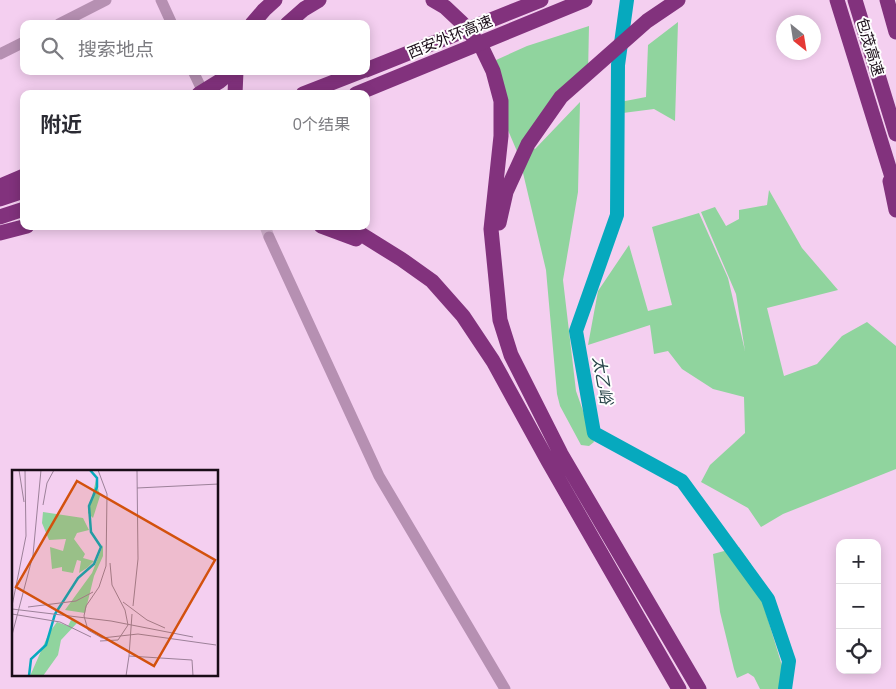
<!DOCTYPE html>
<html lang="zh">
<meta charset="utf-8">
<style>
body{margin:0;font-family:"IBM Plex Sans","Noto Sans SC",sans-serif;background:#f7f7f7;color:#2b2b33}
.controls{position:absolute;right:15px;bottom:15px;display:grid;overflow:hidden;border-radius:10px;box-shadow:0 2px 12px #0003}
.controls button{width:45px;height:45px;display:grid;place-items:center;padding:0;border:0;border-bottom:1px solid #e1e1e2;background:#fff;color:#2b2b33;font:25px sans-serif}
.compass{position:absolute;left:776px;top:15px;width:45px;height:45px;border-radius:50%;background:#fff;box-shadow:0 2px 12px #0003;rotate:150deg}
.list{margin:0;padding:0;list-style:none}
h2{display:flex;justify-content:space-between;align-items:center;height:65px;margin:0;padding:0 20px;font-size:21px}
h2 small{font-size:16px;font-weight:400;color:#7c7c81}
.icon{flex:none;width:28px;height:28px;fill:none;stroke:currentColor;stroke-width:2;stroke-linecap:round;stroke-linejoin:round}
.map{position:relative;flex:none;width:896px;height:689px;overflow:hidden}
.search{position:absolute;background:#fff;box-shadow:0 2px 12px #0003;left:20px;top:20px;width:350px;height:55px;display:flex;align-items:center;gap:12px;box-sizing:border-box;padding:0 18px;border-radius:10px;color:#7c7c81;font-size:19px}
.panel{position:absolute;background:#fff;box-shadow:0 2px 12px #0003;left:20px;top:90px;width:350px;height:140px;border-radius:10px}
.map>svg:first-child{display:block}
.green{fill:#90d49e}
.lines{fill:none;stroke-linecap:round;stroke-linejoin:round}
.river{stroke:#06a9be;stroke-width:14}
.minor-tunnel{stroke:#d3b2cf;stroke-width:11;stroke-dasharray:11 5.5;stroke-linecap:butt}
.minor{stroke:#b690b2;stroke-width:11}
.highway{stroke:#82327d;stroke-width:15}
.highway-bridge{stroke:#82327d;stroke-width:15}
.labels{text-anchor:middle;stroke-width:4;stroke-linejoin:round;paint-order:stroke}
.street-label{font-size:15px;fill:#190c17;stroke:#fefefe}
.water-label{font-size:16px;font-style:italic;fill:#29454a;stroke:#fefefe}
.inset-river{fill:none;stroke:#06a9be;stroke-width:2.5}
.inset-road{fill:none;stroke:#9c8199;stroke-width:1}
.view{fill:#d3510d;fill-opacity:0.15;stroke:#d3510d;stroke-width:2.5}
.inset-edge{fill:none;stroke:#190c17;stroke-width:2.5}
</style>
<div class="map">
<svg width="896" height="689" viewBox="0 0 896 689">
<rect width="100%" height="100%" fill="#f4cff0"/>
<path class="green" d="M678,22l-3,99 -21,-12 -39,5 5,-12 26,-5 2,-52z
M589,26l-1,48 -62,66 9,9 45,-47 -2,90 -15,88 13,111 18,51 -5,4 -8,-1 -21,-39 -3,-12 -11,-124 -27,-114 -24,-56 -10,-35 42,-19z
M769,190l33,58 36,42 -71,18 17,68 33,-12 25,-28 25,-14 29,24v123l-113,45 -22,13 -13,-19 -47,-26 9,-17 35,-32 -1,-36 -31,-8 -31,-20 -14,-18 -14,3 -4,-29 -62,20 10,-54 31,-46 19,66 24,-6 -20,-78 47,-14 29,65 17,73 -9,-57 -35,-82 14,-5 11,19 13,-7v-9l28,-5z
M739,547l12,17 32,105 3,20h-26l-6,-12 -6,-4 -11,5 -3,-9 -14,-57 -7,-58z"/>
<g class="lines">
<path class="river" d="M627,0l-9,65 -1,150 -41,116 18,102 88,48 86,118 21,62 -4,28"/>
<path class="minor-tunnel" d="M265,226l4,11"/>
<path class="minor" d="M161,0l11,24
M59,24l47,-24
M0,54l24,-12
M193,71l11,23
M269,237l110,239 126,213"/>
<path class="highway" d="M433,0l12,7 17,16 20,25 11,23 8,30v35l-10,93 9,91 11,35 50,99 138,235
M837,0l59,190
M855,0l41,134
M887,0l9,32
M252,24l12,-14 11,-10
M287,24l17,-15 15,-9
M235,94l1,-23
M303,94l59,-23
M890,181l6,29
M0,186l24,-10
M0,199l24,-8
M0,217l24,-8
M499,223l7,-31 22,-48 33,-47 86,-76 31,-21
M321,226l35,13
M348,226l53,33 31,22 31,35 30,45 55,100 131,228
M0,233l27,-7"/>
<path class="highway-bridge" d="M366,70l175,-70
M199,94l21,-13 12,-10
M356,94l229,-94"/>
</g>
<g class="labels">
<g class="street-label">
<text transform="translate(450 37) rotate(-22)" y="5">西安外环高速</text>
<text transform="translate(870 47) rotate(73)" y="5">包茂高速</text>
</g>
<g class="water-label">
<text transform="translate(603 380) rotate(80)" y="6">太乙峪</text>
</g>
</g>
<g transform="translate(12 470)">
<rect width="206" height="206" fill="#f4cff0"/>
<path d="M84,10l4,16 -7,22 -5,-5zM31,42l40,6 6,12 -12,3 -3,6 11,15 -2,4 11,3 -7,7 -8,5 2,-12 -4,-1 -4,13 -11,-2v-4l-10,2 -2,-22 13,4 3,-12 -17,1 -7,-17zM91,75v11l-9,20 -9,37 -20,-3 27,-37zM59,150l6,3 -16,17 -3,15 -15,21h-13l19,-43 8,-11 11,4z" fill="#90d49e"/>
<path class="inset-river" d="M17,206l2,-17 15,-14 9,-31 23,-36 16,-14 7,-17 -10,-15 -2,-26 8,-19v-9l-7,-8"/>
<path class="inset-road" d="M7,0l5,32M11,0h20M86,0l9,24 -1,72 -7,21 -13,19 -2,10 4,14 14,8 36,-4 78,11M125,18l82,-4M31,35l4,-22 7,-13M111,132l24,18 18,8M0,136l14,-70 -1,-66M121,136l5,-47 -1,-89M16,137l48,-6 17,-9M0,139l99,12 82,16M0,144l48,8 31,15M120,144l-3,42 63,4 1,16M0,165l21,-80 8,-85M88,171l18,-1 10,-15 -3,-15 -13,-25 -2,-22M114,206l3,-20"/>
<path class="view" d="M65,11l138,79 -61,106 -138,-79z"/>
<rect width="206" height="206" class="inset-edge"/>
</g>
</svg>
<div class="controls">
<button>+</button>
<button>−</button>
<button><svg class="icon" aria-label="locate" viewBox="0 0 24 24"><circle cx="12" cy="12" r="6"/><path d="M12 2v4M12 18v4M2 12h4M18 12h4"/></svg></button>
</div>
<svg class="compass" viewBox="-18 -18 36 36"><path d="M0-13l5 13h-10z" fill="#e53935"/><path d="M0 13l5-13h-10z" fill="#7c7c81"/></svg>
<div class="search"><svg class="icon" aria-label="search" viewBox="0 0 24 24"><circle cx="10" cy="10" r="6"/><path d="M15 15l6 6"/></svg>搜索地点</div>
<section class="panel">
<h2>附近<small>0个结果</small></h2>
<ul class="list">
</ul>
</section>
</div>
